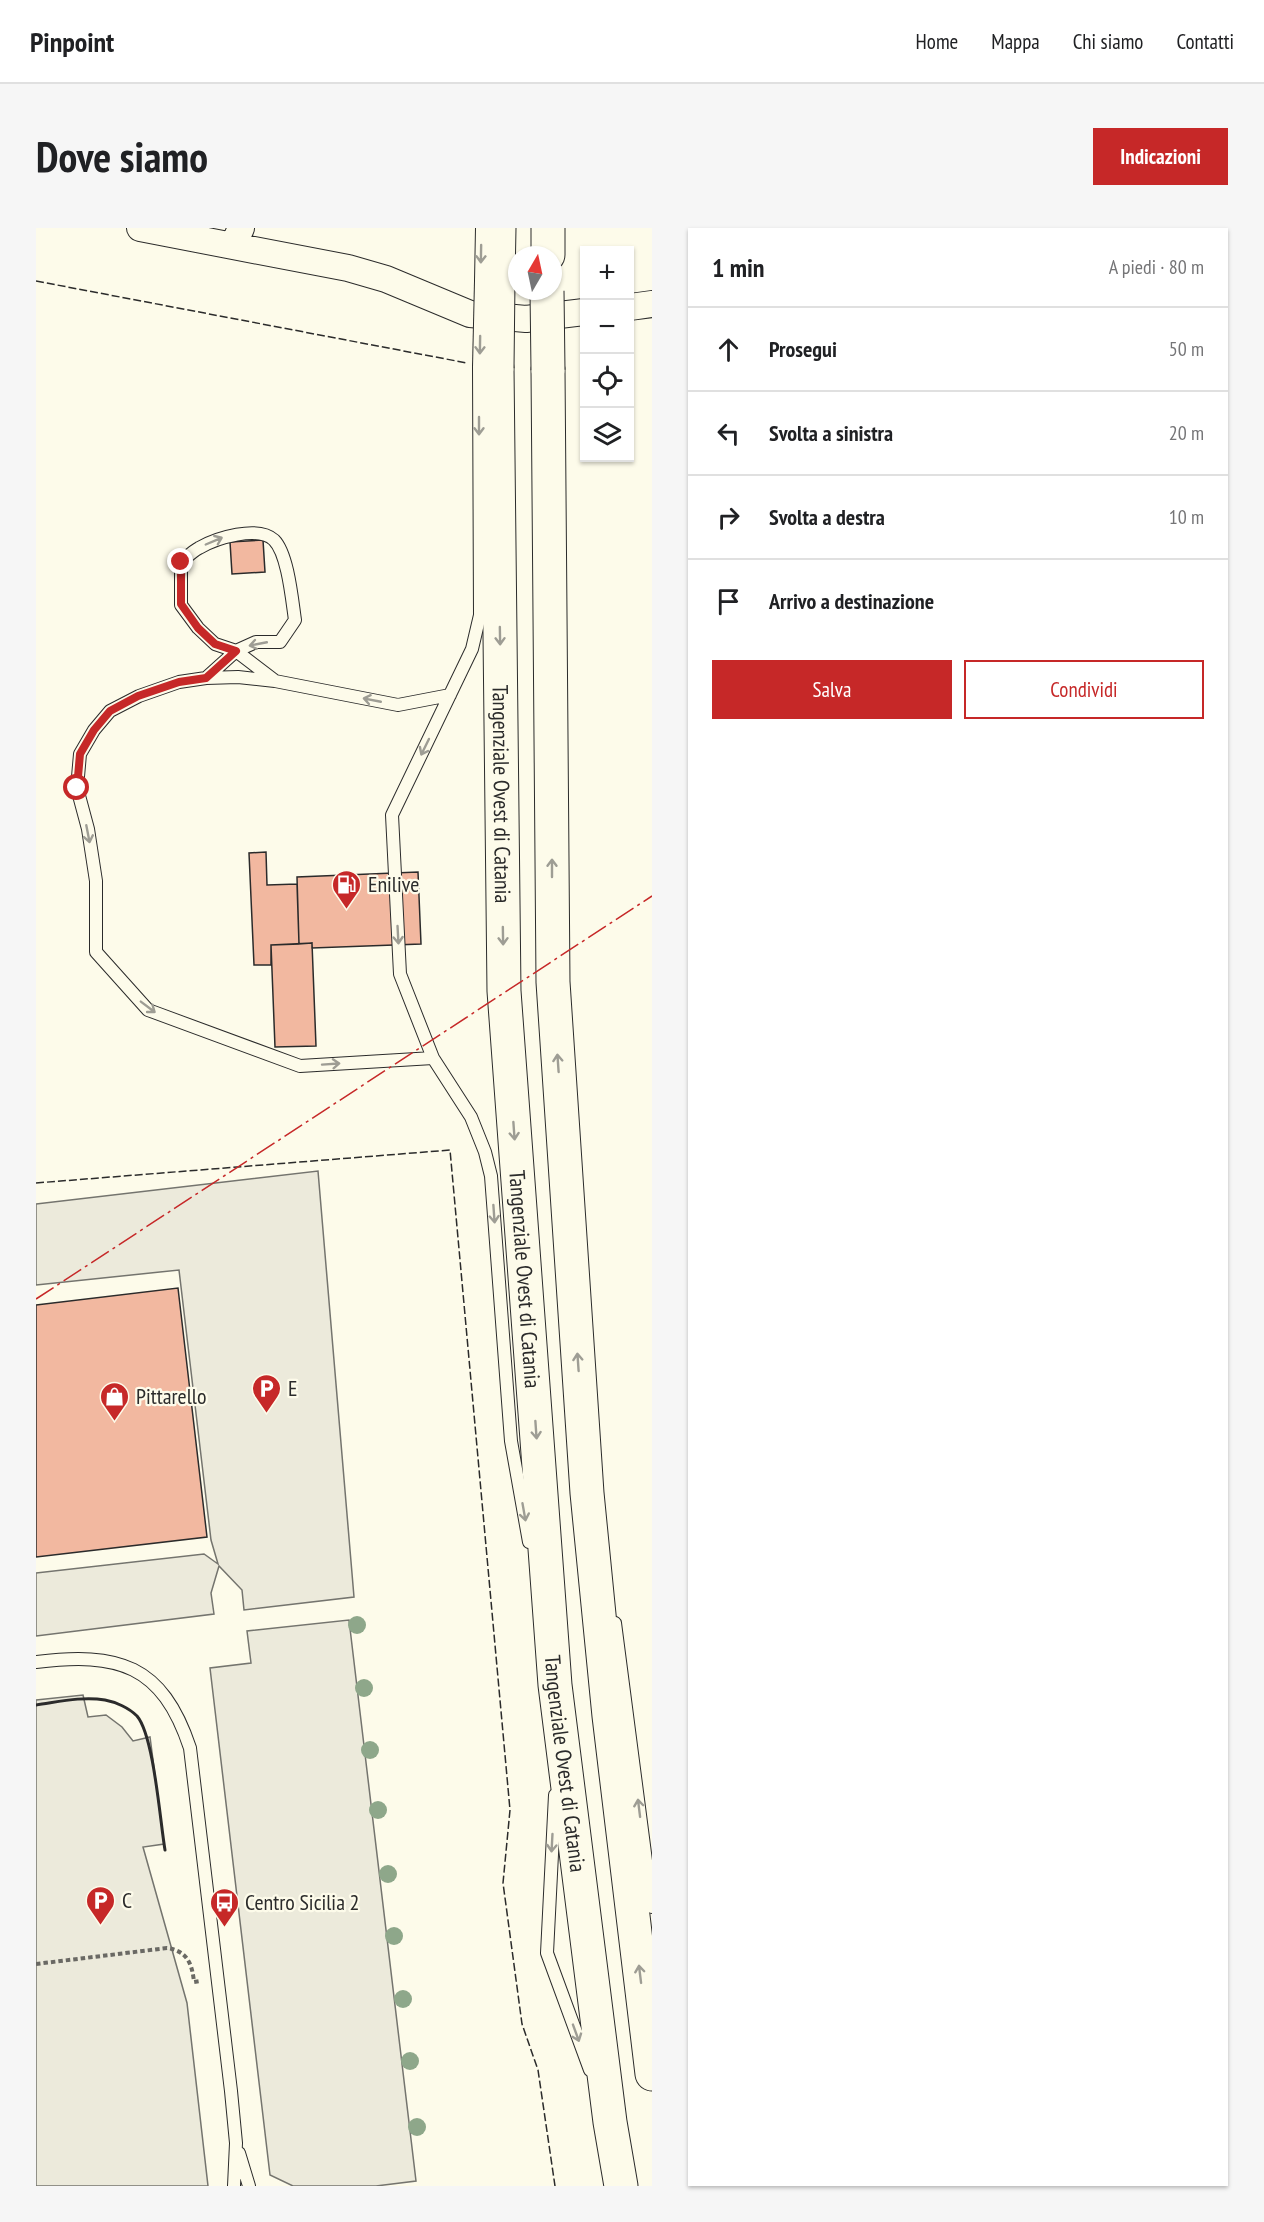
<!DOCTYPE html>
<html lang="it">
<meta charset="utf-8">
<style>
body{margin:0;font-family:"PT Sans Narrow",sans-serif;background:#f6f6f6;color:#202124}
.controls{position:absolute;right:18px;top:18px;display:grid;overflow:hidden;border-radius:0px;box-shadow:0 2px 4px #0004}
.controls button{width:54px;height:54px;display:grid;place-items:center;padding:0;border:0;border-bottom:2px solid #e0e0e0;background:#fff;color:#202124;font:30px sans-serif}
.compass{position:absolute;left:472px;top:18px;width:54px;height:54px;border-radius:50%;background:#fff;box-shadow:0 2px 4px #0004;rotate:9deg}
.stop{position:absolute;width:18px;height:18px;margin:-14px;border:4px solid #c62828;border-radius:50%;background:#fff}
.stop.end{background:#c62828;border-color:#fff;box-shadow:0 2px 6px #0008}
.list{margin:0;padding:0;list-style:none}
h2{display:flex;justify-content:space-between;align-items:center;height:78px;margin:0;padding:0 24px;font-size:26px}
h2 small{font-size:20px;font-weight:400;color:#757577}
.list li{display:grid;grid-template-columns:39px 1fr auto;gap:18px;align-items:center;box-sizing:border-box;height:84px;padding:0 24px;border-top:2px solid #e0e0e0}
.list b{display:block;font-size:22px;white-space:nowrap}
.list em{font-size:20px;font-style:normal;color:#757577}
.actions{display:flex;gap:12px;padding:18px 24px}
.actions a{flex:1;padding:14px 0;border:2px solid #c62828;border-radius:0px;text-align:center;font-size:21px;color:#c62828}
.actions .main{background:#c62828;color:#fff}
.icon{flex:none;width:33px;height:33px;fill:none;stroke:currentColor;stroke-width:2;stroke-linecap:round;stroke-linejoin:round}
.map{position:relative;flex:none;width:616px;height:1958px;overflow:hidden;border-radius:0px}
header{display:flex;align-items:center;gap:36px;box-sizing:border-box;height:84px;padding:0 30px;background:#fff;border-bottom:2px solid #e0e0e0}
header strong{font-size:28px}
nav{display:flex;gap:33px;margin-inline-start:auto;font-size:21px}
.intro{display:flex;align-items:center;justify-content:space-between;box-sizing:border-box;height:144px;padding:0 36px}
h1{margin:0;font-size:42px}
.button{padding:15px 27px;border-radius:0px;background:#c62828;color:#fff;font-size:21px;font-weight:700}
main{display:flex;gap:36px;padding:0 36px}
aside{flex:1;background:#fff;border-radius:0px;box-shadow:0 2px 4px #0004}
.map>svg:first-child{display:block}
.parking{fill:#eceadb;stroke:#74746e;stroke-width:1.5}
.building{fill:#f2b8a0;stroke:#2b2b2b;stroke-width:1.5}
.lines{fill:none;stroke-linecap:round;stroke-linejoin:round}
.lane-casing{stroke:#2b2b2b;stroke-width:14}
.street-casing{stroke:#2b2b2b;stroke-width:28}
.highway-casing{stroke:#2b2b2b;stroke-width:35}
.path{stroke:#6a6964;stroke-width:4;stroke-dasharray:4.5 3;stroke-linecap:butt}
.lane{stroke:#fdfbea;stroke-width:12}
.street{stroke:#fdfbea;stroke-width:26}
.highway{stroke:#fdfbea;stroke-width:33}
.lane-bridge-casing{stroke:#2b2b2b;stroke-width:14;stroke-linecap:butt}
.highway-bridge-casing{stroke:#2b2b2b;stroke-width:35;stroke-linecap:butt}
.lane-bridge{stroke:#fdfbea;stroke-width:12}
.highway-bridge{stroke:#fdfbea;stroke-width:33}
.fence{stroke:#2b2b2b;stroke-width:1.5;stroke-dasharray:8 3;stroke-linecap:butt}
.wall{stroke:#2b2b2b;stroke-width:3}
.power{stroke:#c62828;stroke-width:1.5;stroke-dasharray:21 4.5 3 4.5;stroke-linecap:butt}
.tree{fill:#8ea78a}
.oneway{stroke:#9e9d94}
.route{stroke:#c62828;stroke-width:8}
.labels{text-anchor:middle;stroke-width:4.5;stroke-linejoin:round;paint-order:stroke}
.street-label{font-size:22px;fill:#2b2b2b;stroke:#fdfbea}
.poi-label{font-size:22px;fill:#2b2b2b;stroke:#fdfbea;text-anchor:start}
</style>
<header>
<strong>Pinpoint</strong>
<nav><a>Home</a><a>Mappa</a><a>Chi siamo</a><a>Contatti</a></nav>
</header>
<div class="intro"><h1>Dove siamo</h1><a class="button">Indicazioni</a></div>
<main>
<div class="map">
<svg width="616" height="1958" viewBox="0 0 616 1958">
<rect width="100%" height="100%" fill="#fdfbea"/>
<path class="parking" d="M282,943l36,426 -110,13 -2,-20 -23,-24 -8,27 3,21 -178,22v-63l168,-19 14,10 -7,-24 -32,-270 -143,15v-81z
M313,1392l67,561 -40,5h-83l-23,-11 -60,-507 41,-5 -4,-32z
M47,1467l5,22 18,-2 16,12 11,14 17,-4 14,107 -21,3 44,156 21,183h-172v-486z"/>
<path class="building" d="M227,312l2,32 -33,2 -2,-32z
M230,624l1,33 30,-1 2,60 -28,1v20h-17l-5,-112z
M382,644l3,72 -109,4v-5l-13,1 -2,-67z
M276,715l4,103 -41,1 -4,-102z
M142,1060l29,249 -171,20v-252z"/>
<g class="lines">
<defs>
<path id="lane" d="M445,53l1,-53
M443,139l1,248 -8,34 -80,166 8,159 33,84 38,59 14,35 6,24 20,265 18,101
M170,450l30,-27 20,-9h24l15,-22c-3,-20 -7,-66 -21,-80 -16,-15 -58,-2 -75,8 -6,3 -12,9 -18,14v43l17,23 17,16 21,7 38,29
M397,830l-133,8 -152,-56 -52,-58v-71l-8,-52 -11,-41 3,-34 14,-24 16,-19 29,-15 40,-14 27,-4 32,-1 37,4 123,24 52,-10
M579,1395l37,284
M0,1434c82,-10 126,2 154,86l41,343 5,52 -2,43
M519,1567l-8,158 43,117
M203,1925l10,33"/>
<path id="street" d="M104,0l93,18 8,-18
M197,18l115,22 38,11 84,35 56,5 58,-7
M594,79l22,-3"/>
<g id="highway">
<path d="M512,27v-27"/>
<path d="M462,53l1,-53"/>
<path id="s1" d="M461,140l7,623 51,694 55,437 11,64"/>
<path d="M512,142l5,612 34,511 22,223 43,358"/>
</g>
</defs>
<use href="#lane" class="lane-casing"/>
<use href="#street" class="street-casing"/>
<use href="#highway" class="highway-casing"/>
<path class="path" d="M0,1736l131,-16c20,3 25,15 27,34l6,-1"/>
<use href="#lane" class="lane"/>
<use href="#street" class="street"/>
<use href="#highway" class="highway"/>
<defs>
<path id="lane-bridge" d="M443,139l2,-86"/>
<path id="highway-bridge" d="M511,63l1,79
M461,140l1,-87"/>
</defs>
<use href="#lane-bridge" class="lane-bridge-casing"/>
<use href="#highway-bridge" class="highway-bridge-casing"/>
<use href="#lane-bridge" class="lane-bridge"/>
<use href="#highway-bridge" class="highway-bridge"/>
<path class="fence" d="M0,53l431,82
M0,955l414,-33 60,660 -7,73 19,141 16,46 17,116"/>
<path class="wall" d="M0,1477c22,-3 46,-9 69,-5 11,2 24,8 32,16 17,20 23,105 28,134"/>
<path class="power" d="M0,1071l616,-403"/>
</g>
<g class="tree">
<circle cx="321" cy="1397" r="9"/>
<circle cx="328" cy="1460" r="9"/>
<circle cx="334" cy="1522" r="9"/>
<circle cx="342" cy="1582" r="9"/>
<circle cx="352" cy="1646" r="9"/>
<circle cx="358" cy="1708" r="9"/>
<circle cx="367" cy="1771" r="9"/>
<circle cx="374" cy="1833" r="9"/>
<circle cx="381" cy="1899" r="9"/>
</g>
<defs><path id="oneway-shaft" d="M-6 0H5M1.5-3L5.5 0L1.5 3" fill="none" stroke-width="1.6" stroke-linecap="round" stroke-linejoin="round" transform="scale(1.5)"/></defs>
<g class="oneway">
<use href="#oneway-shaft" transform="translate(445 26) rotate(91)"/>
<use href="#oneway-shaft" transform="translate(444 117) rotate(91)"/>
<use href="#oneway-shaft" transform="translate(443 198) rotate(90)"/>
<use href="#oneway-shaft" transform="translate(178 313) rotate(-23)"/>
<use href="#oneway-shaft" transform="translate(464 408) rotate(89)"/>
<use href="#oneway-shaft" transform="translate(222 416) rotate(169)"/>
<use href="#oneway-shaft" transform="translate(336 472) rotate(-169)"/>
<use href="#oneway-shaft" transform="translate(389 519) rotate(116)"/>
<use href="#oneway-shaft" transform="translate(52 606) rotate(79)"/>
<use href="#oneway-shaft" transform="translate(516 640) rotate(-90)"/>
<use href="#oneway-shaft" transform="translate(362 707) rotate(87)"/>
<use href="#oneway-shaft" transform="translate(467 708) rotate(89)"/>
<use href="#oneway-shaft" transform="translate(112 779) rotate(37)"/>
<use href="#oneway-shaft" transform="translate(522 835) rotate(-94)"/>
<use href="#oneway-shaft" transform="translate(295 836) rotate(-4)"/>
<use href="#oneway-shaft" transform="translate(478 903) rotate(86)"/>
<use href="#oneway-shaft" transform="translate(458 986) rotate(86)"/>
<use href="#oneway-shaft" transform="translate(542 1134) rotate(-94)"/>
<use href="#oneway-shaft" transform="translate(500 1202) rotate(86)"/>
<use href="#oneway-shaft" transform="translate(488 1284) rotate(80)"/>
<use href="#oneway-shaft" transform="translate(603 1580) rotate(-97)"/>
<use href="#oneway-shaft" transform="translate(516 1615) rotate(93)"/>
<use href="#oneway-shaft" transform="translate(604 1746) rotate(-97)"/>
<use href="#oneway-shaft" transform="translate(540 1805) rotate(70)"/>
</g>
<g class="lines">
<path class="route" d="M41,560l3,-34 14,-24 16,-19 28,-15 41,-14 27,-4 30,-27 -21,-7 -17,-16 -17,-24v-42"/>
</g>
<defs>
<symbol id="fuel-pin" viewBox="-11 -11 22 30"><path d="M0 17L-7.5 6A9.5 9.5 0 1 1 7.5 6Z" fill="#c62828" stroke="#fdfbea"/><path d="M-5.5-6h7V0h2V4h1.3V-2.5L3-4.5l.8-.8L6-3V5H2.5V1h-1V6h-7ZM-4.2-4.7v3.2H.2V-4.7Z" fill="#fff"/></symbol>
<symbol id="parking-pin" viewBox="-11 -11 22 30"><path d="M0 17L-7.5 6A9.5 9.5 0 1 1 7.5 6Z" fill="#c62828" stroke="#fdfbea"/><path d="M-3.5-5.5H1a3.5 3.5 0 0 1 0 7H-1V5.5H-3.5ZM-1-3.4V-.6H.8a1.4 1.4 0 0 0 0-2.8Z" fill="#fff"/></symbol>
<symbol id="shop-pin" viewBox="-11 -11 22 30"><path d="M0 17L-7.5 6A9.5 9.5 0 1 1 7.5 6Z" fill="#c62828" stroke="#fdfbea"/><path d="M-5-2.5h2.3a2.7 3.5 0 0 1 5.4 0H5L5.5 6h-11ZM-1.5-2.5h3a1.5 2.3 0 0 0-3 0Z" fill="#fff"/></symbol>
<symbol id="bus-pin" viewBox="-11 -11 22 30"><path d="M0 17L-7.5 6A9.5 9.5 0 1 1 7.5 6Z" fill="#c62828" stroke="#fdfbea"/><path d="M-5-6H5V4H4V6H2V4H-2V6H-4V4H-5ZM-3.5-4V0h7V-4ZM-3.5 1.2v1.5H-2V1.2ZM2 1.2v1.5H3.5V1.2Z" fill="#fff"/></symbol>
</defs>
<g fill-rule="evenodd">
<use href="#fuel-pin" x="294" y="640" width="33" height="45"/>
<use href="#parking-pin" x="214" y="1144" width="33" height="45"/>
<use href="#shop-pin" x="62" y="1152" width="33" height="45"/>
<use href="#parking-pin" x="48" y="1656" width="33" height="45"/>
<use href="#bus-pin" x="172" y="1658" width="33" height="45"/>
</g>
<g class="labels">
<g class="street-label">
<text dy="8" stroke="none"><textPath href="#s1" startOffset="426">Tangenziale Ovest di Catania</textPath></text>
<text dy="8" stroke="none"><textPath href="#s1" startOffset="912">Tangenziale Ovest di Catania</textPath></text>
<text dy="8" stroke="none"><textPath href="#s1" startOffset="1398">Tangenziale Ovest di Catania</textPath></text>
</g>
<g class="poi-label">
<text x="332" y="664">Enilive</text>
<text x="252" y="1168">E</text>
<text x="100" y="1176">Pittarello</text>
<text x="86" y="1680">C</text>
<text x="209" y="1682">Centro Sicilia 2</text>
</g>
</g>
</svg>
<div class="controls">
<button>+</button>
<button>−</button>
<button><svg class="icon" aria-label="locate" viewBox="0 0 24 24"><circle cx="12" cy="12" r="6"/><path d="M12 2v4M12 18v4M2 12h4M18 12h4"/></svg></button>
<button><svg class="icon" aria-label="layers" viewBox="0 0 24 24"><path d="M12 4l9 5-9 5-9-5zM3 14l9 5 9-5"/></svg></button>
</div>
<svg class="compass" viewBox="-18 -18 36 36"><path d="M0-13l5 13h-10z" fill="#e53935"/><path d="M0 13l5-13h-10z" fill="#757577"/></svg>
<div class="stop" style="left:41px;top:560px"></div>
<div class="stop end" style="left:145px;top:334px"></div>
</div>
<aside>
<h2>1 min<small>A piedi · 80 m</small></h2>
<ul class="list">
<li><svg class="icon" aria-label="ahead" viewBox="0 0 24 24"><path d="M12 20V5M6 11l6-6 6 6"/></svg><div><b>Prosegui</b></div><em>50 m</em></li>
<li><svg class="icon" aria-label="left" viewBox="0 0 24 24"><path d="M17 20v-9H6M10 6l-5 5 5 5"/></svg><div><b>Svolta a sinistra</b></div><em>20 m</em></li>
<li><svg class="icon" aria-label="right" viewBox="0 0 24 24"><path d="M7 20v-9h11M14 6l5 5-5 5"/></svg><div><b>Svolta a destra</b></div><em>10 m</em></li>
<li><svg class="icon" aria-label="arrive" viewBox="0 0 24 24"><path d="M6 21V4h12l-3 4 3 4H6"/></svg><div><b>Arrivo a destinazione</b></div></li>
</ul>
<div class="actions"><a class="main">Salva</a><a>Condividi</a></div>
</aside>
</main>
